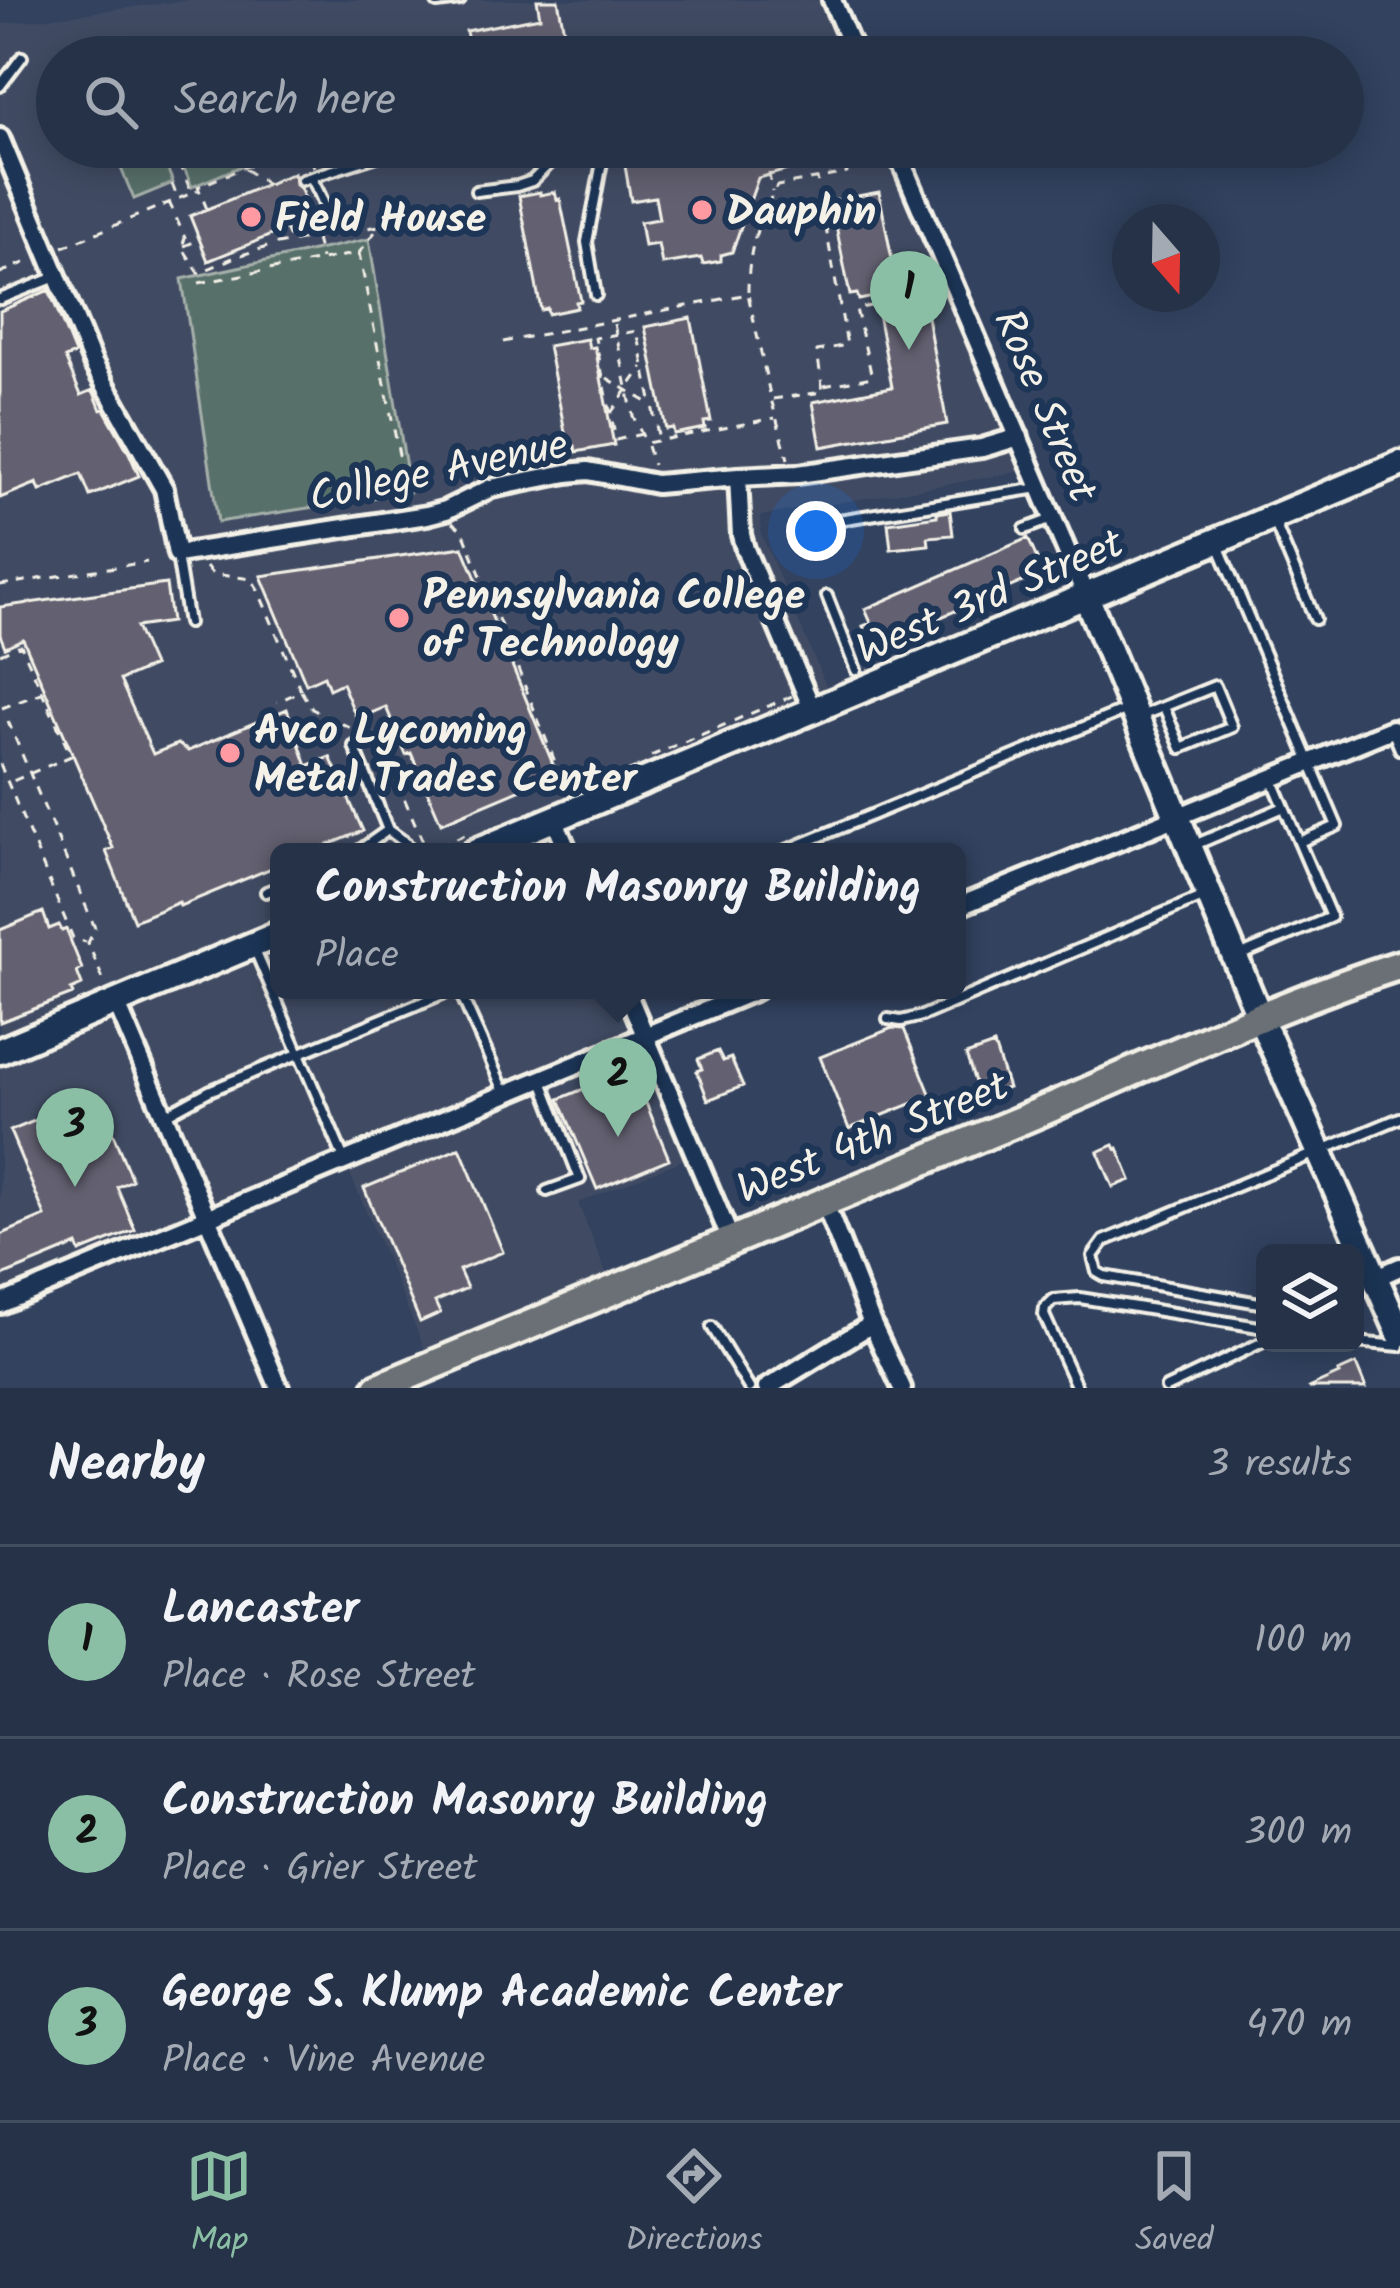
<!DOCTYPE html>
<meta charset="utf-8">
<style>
body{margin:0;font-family:Kalam,sans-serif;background:#2e3a4e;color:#f1f3f6}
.controls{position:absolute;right:36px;bottom:36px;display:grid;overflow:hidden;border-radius:18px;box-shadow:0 6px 30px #0003}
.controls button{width:108px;height:108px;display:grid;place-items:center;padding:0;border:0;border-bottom:3px solid #424d60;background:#263247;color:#f1f3f6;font:60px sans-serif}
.compass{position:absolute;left:1112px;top:204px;width:108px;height:108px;border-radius:50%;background:#263247;box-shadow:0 6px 30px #0003;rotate:160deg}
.you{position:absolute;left:816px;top:531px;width:42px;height:42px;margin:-30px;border:9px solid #fff;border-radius:50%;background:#1a73e8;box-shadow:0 0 0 18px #1a73e833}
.badge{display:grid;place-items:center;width:78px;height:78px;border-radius:50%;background:#8abfa5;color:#111;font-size:39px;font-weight:700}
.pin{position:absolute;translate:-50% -99px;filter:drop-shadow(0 3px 6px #0008)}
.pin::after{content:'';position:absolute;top:63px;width:42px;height:36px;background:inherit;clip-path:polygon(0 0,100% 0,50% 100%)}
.popup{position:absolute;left:270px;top:843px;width:696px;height:156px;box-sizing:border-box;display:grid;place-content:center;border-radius:18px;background:#263247;filter:drop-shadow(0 3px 9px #0005);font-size:39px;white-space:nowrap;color:#a4aab4}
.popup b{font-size:45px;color:#f1f3f6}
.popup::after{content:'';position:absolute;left:50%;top:100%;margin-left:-24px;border:24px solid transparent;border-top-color:#263247}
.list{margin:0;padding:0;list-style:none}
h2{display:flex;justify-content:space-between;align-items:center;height:156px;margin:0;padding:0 48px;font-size:51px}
h2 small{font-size:39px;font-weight:400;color:#a4aab4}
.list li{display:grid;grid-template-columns:78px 1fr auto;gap:36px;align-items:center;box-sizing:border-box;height:192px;padding:0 48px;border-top:3px solid #424d60}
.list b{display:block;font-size:45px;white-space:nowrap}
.list p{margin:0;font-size:39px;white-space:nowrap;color:#a4aab4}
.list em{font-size:39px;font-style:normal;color:#a4aab4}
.icon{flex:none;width:66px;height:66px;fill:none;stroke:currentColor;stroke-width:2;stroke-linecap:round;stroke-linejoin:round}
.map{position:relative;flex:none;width:1400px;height:1388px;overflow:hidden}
.search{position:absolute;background:#263247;box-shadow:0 6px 30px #0003;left:36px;right:36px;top:36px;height:132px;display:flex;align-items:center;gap:30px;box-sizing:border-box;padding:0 42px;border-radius:66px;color:#a4aab4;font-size:45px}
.sheet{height:732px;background:#263247}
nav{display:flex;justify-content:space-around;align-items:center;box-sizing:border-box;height:168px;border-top:3px solid #424d60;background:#263247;font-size:33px;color:#a4aab4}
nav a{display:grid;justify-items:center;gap:6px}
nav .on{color:#8abfa5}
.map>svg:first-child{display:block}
.built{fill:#414b64}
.green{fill:#586f6b;stroke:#a6b0aa;stroke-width:3}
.building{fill:#646171;stroke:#f4f1e8;stroke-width:3}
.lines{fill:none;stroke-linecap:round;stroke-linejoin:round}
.lane-casing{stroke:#f4f1e8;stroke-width:16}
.street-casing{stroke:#f4f1e8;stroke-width:26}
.secondary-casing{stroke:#f4f1e8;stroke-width:33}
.primary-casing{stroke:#f4f1e8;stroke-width:36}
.path{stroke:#f4f1e8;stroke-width:3;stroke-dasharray:9 9;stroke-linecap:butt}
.lane{stroke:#1d3557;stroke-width:8}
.street{stroke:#1d3557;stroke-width:16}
.secondary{stroke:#1d3557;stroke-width:24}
.primary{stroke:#6a7074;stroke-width:27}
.poi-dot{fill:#ff9aa2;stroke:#1d3557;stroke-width:4.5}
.labels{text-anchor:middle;stroke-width:12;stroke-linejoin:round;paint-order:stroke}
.poi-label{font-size:42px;font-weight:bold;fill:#f4f1e8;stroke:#1d3557;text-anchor:start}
.street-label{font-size:42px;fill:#f4f1e8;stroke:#1d3557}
</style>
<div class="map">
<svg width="1400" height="1388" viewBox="0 0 1400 1388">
<rect width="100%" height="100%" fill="#32425f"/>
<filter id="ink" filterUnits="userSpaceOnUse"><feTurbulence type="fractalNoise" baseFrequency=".00833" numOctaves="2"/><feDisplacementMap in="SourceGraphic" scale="24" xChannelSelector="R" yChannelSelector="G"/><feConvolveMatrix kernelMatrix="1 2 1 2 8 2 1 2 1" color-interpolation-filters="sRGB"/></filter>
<g filter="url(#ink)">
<path class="built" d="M189,0h635l26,57h-793v90h829l138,324 -263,45v18l72,168 -278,117 13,33h-289v138h347l69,165 -117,48 35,87 -181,76 -87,-204 -345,142v-1280z"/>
<path class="green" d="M112,147h47l14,36 -39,16z
M175,147h111l-94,40z
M369,239l41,253 -192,30 -36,-243z"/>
<path class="building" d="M537,0h21l11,57h-98l-5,-26 74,-14z
M633,147h57l1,3 13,-3h125l3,11 -74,20 -26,74 -11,3v6l-18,3 -2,-6 -39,6 -4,-20 -14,2 -4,-24 19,-3 -4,-22 -24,4 -7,-41 11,-2z
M294,173l1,11 5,4 13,30 -105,43 -18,-45z
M540,192v3l15,-3 2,8 3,-1 21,102 -5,1 1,6 -29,6 -1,-6 -6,2 -22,-114z
M879,192l18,94 -19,4 1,6 -20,4 -2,-6 -7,1 -19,-94z
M49,290l26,64 -10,4 16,37 12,-5 8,20 3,-1 25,44 10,23 -49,20 -9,-22 -41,17 -3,-8 -37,15v-187z
M925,306l22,118 -126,23 -8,-45 79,-15 -14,-73z
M691,318l20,103 -7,1 1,6 -31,6 -1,-6 -7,1 -21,-102z
M587,339l2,9 6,-1 19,98 -38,7 -1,-6 -7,1 -20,-101z
M950,511l3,24 -25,2 1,8 -38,4 -3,-26 49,-7v-3z
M1028,538l15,35 -171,74 -9,-21 8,-3 -6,-14z
M463,547l94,227 -116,49 -30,-70 -5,2 -20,-48 -29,12 -15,-36 -13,6 -5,-13 -18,8 -45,-108z
M166,584l5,38 -35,5 17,39 -33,14 33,74 25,-10 10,7 99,-42 20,57 23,-9 33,74 -52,21h-32v13l-99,41 -1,-4 -45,19 -28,-70 7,-3 -90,-209 -18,8 -5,-12v-28z
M43,912l6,17 10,-4 3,6 4,-2 16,40 -5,3 5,13 -11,5 2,4 -73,28v-92z
M892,1028l12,1 27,67 -82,33 -29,-72z
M994,1045l14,43 -28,9 -14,-42z
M718,1051l5,10 8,-3 12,28 -35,14 -11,-29 5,-2 -4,-10z
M632,1069l37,90 -72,30 -38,-90z
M97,1095l35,85 -15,7 18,43 -55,22 -3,-7 -77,32v-42l45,-19 -35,-85z
M1114,1145l2,4 2,-1 13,32 -18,7 -15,-35z
M460,1148l43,104 -44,18 8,18 -32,14 5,11 -20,9 -56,-134z
M1356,1364l10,24h-58l31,-14 -1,-2z"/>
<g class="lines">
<defs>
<path id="lane" d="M437,3l23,-3
M0,86l22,-29
M311,177c7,15 20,33 12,49
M302,180l85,-27
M476,191l41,-5 15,-5 34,-34
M596,295l-9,-53 15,-80 -3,-15
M0,299l56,-22
M1274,521l41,98
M820,523l219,-35
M1025,529l27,-10
M1218,545l119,281 -38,16
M177,556l11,67
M827,596l29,74
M1138,717l77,-31 17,41 -51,21 -17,-41
M1392,730l8,19
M354,746l34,84 18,13 4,9
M1192,846l92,-39
M357,852l31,-22
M782,852l343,-142
M266,892l13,-5
M254,948l91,213
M1237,957l94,-40 -58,-136
M459,990l46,103
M888,1019l13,2 21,-5 282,-120
M542,1081l38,98 -33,12
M167,1114l42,-23 243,-101
M1265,1304l-161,-28 -7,-4 -4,-16 11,-15 296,-123
M712,1327l37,61
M1355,1342l45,4
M1077,1388l-33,-73 1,-7 8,-8 27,-2 185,30
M1166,1388l99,-47"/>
<path id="street" d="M832,0l24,57
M0,138l93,225 71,126 13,65 250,-39 19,-5 45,-22 76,-15 21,-2 68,13 82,-7 3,58 4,14 68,162
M895,147l191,449
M738,477l60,-3 184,-26 37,-11
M554,819l14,33
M957,907l435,-178
M626,990l105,250
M116,1002l163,386
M824,1201l48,123 30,64
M1375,1278l25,-11
M0,1304l756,-314
M767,1388l105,-64"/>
<path id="secondary" d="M1086,596l174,422 140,316
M475,852l925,-388
M0,1051l279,-117"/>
<path id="primary" d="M378,1388c214,-89 428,-177 641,-267 126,-53 250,-114 381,-156"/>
</defs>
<use href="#lane" class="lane-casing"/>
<use href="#street" class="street-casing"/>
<use href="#secondary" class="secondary-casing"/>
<use href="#primary" class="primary-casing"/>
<path class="path" d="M297,43l4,14
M217,54l1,3
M172,147l19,44
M306,147l8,20
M626,147l3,12
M245,169l22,15
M769,173l3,19
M172,184l5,13
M169,202l16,36 -3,9 17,26 36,-16 42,-13 41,-7
M207,209l-9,-22 94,-40
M285,229l3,7 8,4
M333,234l46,-8
M316,239l5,20
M184,246l15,-6
M63,247l136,-57
M359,253l46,232
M0,273l31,-13
M199,283l160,-30 19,-25
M748,292c0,-41 9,-70 29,-106l70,-13 -5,-26
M614,324l19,92 13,27 129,-25
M503,342l245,-48 23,105 17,60
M607,378l43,26
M824,386l48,-9 -16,-68 50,-10
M773,399l50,-7 -6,-41 30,-6 -30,-167
M611,413l32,-46
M642,434l-26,6 -21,-102 42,-7 22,109
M647,446l6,19
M452,522l11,9 104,261
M206,567l6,7 40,5 6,11 43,101 -24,11
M0,585l147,-23
M0,654l21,-9 50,111 -63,27
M301,691l11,18 47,23 18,3 49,114
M2,708l39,-15
M8,721l87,207 -7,15 17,41
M651,756l141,-60
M0,764l73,174 13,4
M423,852l43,-18"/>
<use href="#lane" class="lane"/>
<use href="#street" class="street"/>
<use href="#secondary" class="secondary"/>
<use href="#primary" class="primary"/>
</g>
</g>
<g class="poi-dot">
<circle cx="702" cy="210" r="12"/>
<circle cx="251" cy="217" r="12"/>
<circle cx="399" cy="618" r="12"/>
<circle cx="230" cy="753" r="12"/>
</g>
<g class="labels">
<g class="poi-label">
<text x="726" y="225">Dauphin</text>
<text x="275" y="232">Field House</text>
<text x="423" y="609">Pennsylvania College<tspan x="423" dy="48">of Technology</tspan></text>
<text x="254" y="744">Avco Lycoming<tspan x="254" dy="48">Metal Trades Center</tspan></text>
</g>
<g class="street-label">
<text transform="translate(1047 405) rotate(67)" y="15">Rose Street</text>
<text transform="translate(438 469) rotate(-12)" y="15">College Avenue</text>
<text transform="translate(989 595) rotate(-23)" y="15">West 3rd Street</text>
<text transform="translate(872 1136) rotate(-22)" y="15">West 4th Street</text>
</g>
</g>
</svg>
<div class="controls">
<button><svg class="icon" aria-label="layers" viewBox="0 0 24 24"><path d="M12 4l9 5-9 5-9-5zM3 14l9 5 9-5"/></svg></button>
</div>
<svg class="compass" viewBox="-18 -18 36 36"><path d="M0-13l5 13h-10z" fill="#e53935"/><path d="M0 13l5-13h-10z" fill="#a4aab4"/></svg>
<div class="you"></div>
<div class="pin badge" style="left:909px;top:350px">1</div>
<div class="pin badge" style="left:618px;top:1137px">2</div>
<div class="popup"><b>Construction Masonry Building</b>Place</div>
<div class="pin badge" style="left:75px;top:1187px">3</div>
<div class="search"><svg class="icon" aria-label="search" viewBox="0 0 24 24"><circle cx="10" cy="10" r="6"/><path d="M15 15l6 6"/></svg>Search here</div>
</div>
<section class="sheet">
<h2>Nearby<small>3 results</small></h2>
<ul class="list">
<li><span class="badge">1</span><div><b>Lancaster</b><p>Place · Rose Street</p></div><em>100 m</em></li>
<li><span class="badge">2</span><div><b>Construction Masonry Building</b><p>Place · Grier Street</p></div><em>300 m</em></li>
<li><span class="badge">3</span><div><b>George S. Klump Academic Center</b><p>Place · Vine Avenue</p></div><em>470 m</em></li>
</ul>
</section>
<nav>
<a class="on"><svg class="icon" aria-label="map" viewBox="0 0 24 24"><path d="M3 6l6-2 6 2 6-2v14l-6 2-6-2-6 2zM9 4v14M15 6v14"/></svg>Map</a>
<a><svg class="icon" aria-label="directions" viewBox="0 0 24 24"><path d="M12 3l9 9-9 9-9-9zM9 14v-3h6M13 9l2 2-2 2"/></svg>Directions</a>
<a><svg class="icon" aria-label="saved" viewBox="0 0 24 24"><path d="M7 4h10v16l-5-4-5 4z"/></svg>Saved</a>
</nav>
